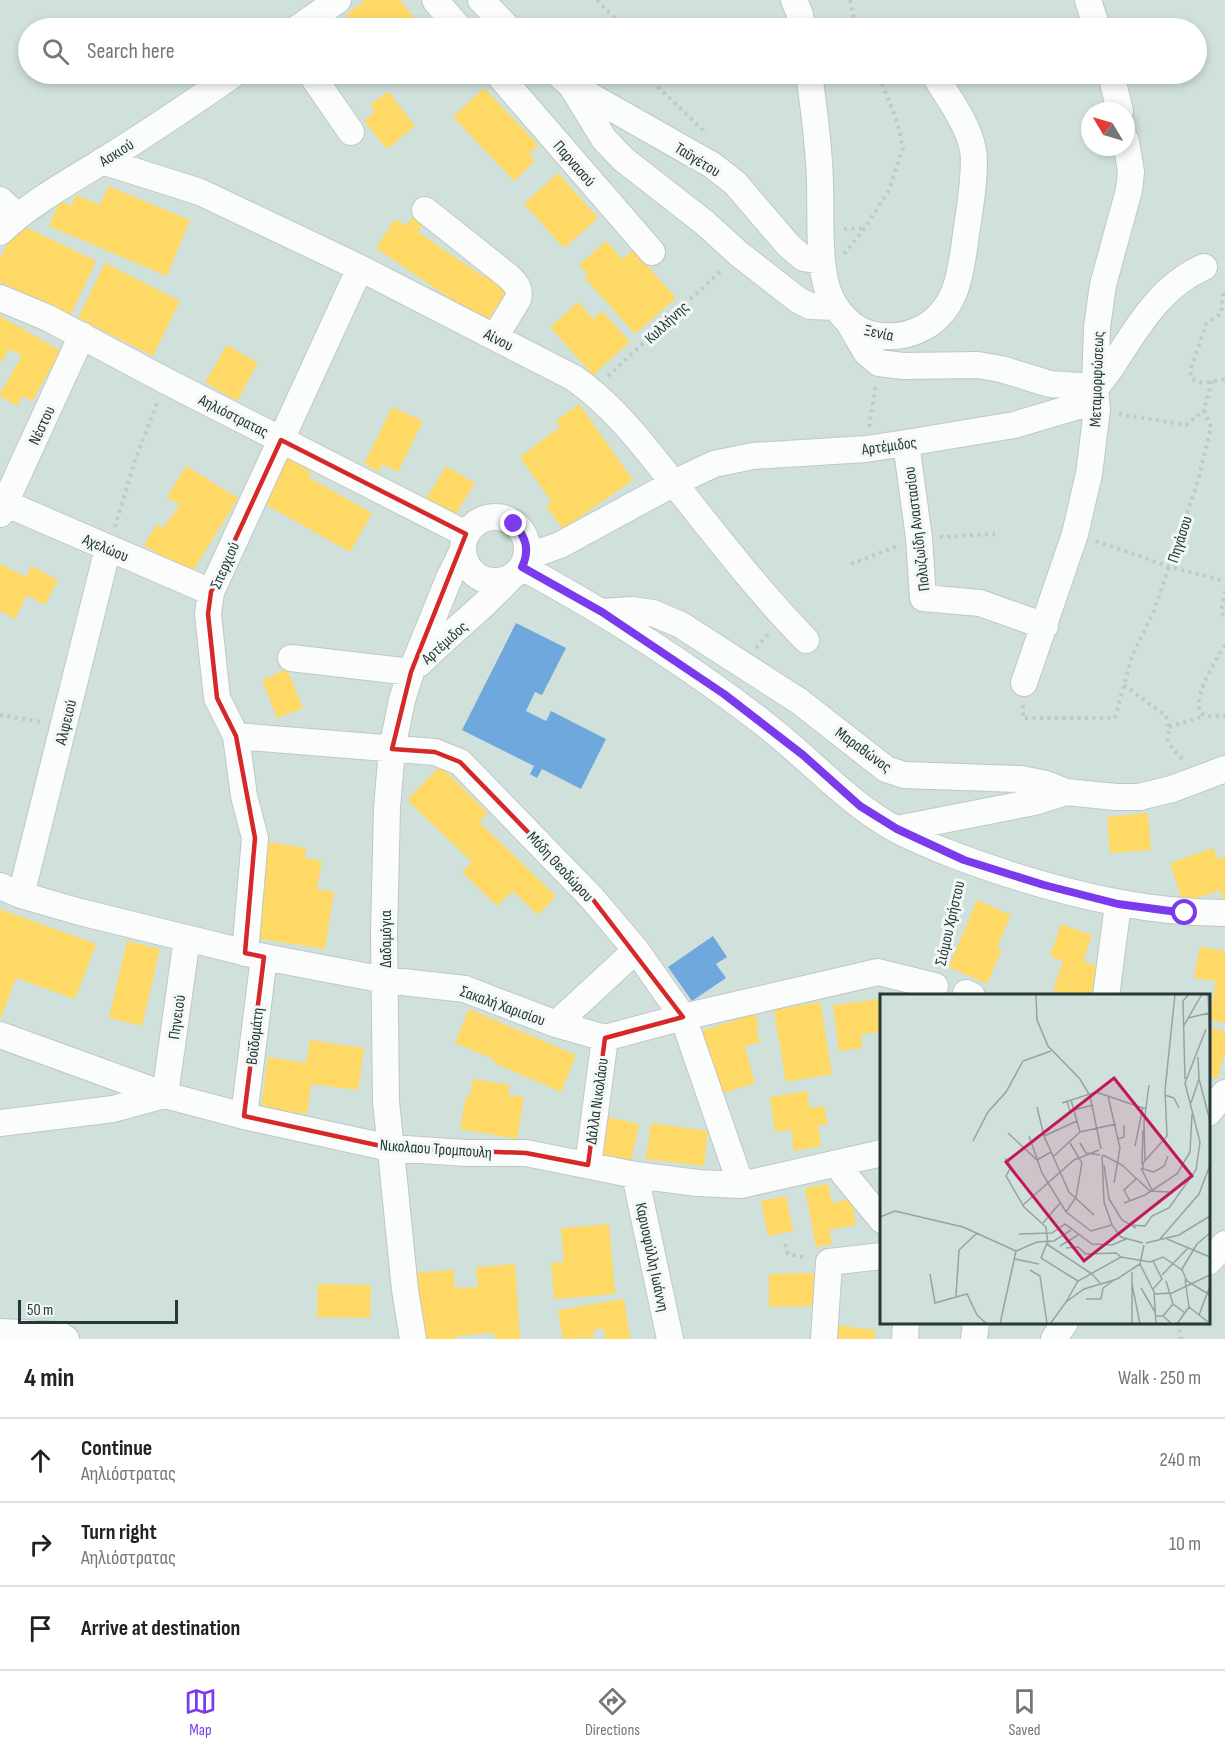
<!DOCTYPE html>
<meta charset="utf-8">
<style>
body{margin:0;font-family:"Sofia Sans Condensed",sans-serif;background:#f2f2f2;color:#222}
.compass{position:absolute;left:1081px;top:102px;width:54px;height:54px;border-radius:50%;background:#fff;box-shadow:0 3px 9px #0003;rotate:308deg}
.scale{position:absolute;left:18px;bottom:15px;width:160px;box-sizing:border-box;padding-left:6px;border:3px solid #25383a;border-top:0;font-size:16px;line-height:21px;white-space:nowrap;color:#25383a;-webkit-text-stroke:4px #f3f8f7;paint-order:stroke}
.stop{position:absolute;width:18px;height:18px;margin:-14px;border:4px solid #7c3aed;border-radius:50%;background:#fff}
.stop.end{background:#7c3aed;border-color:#fff;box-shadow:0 2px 6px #0008}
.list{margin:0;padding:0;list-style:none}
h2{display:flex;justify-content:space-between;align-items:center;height:78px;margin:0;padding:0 24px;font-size:26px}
h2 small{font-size:20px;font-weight:400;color:#767676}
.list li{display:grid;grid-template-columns:39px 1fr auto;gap:18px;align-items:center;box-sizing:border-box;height:84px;padding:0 24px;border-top:2px solid #e0e0e0}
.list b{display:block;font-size:22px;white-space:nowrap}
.list p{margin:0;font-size:20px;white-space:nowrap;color:#767676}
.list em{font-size:20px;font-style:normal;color:#767676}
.icon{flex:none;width:33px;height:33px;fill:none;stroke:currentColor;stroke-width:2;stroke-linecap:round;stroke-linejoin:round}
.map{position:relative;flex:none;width:1225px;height:1339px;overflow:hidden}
.search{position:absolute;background:#fff;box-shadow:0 3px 9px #0003;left:18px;right:18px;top:18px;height:66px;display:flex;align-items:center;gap:15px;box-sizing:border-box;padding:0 21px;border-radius:33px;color:#767676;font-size:22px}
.sheet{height:330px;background:#fff}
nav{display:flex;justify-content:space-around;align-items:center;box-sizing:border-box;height:84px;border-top:2px solid #e0e0e0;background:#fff;font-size:16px;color:#767676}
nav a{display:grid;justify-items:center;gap:3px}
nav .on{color:#7c3aed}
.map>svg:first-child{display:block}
.green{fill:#d0e1db;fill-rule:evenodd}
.homes{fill:#ffd966}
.schools{fill:#6fa8dc}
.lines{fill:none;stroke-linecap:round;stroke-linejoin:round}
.minor-casing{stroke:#c2c6c6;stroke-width:28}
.path{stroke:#c2c8c9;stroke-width:4;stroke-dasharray:3 4.5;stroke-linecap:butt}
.minor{stroke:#fbfcfc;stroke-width:26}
.route{stroke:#7c3aed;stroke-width:8}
.marked{fill:none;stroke:#d62828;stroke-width:4.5;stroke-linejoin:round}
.labels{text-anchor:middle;stroke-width:6;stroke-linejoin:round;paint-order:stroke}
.street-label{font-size:16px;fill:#25383a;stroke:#f3f8f7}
.inset-road{fill:none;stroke:#98a2a3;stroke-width:1.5}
.view{fill:#c2185b;fill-opacity:0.15;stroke:#c2185b;stroke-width:3}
.inset-edge{fill:none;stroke:#25383a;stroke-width:3}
</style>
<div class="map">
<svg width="1225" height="1339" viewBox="0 0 1225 1339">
<rect width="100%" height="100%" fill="#e5e9e9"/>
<path class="green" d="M0,0h1225v1339h-1225zM28,28h1168v46h-1168zM1090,111h36v36h-36zM882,996h326v326h-326z"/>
<path class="homes" d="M365,0h35l19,24 -5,4h-23l-2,-1 -2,1h-31l-10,-13z
M484,88l54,57 -9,9 6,7 -21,20 -61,-64z
M388,91l27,35 -28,23 -23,-28 11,-9 -5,-7z
M558,173l40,45 -34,30 -40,-44z
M108,186l82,34 -23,56 -118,-50 11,-25 11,5 5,-11 24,10z
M413,216l10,7 -5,9 66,45 3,-5 23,15 -24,36 -110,-75 19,-29 11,7z
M17,223l79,38 -26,55 -70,-34v-23z
M606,241l16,18 11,-9 43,48 -41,36 -51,-57 4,-3 -9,-9z
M105,263l75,38 -27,55 -75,-38z
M578,302l15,17 9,-8 28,31 -37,33 -43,-48z
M0,316l61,35 -29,50 -9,-5 -6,10 -17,-10v-3l22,-37 -13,-7 -7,12h-2z
M227,345l31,18 -21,38 -32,-19z
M579,404l54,76 -70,49 -17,-23 6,-4 -32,-45 40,-30 -4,-6z
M392,407l31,14 -25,51 -16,-8 -3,8 -15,-8z
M288,458l23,14 -3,5 64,36 -22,39 -87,-49z
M186,466l52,32 -47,76 -47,-29 13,-21 6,4 17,-23 -13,-8z
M446,466l29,17 -21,34 -28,-18z
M0,564l26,13 5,-11 27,14 -13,25 -18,-10 -12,24 -15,-8z
M287,669l16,39 -26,10 -15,-38z
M440,766l48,47 -9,9 77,74 -18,19 -25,-24 -16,15 -35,-34 10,-10 -65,-62z
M1148,813l3,37 -41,3 -3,-36z
M269,842l37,6 -1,10 17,3 -5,28 17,3 -9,57 -70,-11z
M1213,848l4,11 8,-3v47l-5,-13 -37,13 -13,-40z
M977,900l34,15 -14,32 5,2 -15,35 -38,-17z
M0,909l96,35 -21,55 -59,-21 -16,42z
M1061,924l31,11 -9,26 16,6 -9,29h-22l-15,-6 10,-29 -13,-5z
M127,941l33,8 -18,77 -33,-8z
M1200,947l25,4v72l-16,-3 7,-39 -22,-3z
M882,999v33l-21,2 1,14 -23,3 -6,-46z
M820,1002l12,72 -46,8 -12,-72z
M469,1009l107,46 -15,37 -67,-29 1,-3 -40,-17z
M755,1014l4,13 -3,1 4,14 -15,4 10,37 -35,11 -22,-62z
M1209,1027l16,5v21l-8,26 -8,-3z
M310,1040l54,8 -6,42 -47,-6 -4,30 -46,-6 7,-51 38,6z
M473,1079l37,6 -2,10 16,2 -7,42 -57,-10 6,-33 4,1z
M807,1091l3,17 14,-2 4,18 -10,1 3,21 -27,5 -3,-22 -16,3 -5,-35z
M601,1116l38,8 -8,37 -29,-7 4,-17 -10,-2z
M651,1123l57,8 -4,35 -58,-7z
M828,1184l4,19 19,-4 5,26 -27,5 3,14 -16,3 -11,-59z
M786,1196l7,35 -25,5 -7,-35z
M609,1224l6,70 -61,5 -3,-36 13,-1 -3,-34z
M515,1264l5,75h-25l-1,-6 -38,3v3h-39l-5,-66 42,-3 1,18 23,-1 -2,-20z
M815,1273l1,33 -47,1v-33z
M318,1284l53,1 -1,33 -53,-1z
M624,1299l6,40h-25l-1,-10 -11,1 1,8 -31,1 -5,-29z
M836,1325l39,5 -1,9h-40z"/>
<path class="schools" d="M516,623l50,25 -24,47 -7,-3 -9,19 20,10 5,-10 55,28 -25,50 -39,-20 -5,9 -7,-4 4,-8 -72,-36z
M713,936l14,21 -11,7 10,14 -34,23 -24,-34z"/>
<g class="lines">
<defs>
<path id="minor" d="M435,0l24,28
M481,0l27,28
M794,0l6,15 2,13
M1088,0l9,28
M298,28l40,-28
M311,74l40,58
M498,74l154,178
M558,74l13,11 141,80 23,18 53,62 15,13 19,3
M809,74c5,35 10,72 11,108 1,31 -2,81 8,109 8,21 24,40 47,44 36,6 67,-11 80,-45 7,-20 9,-42 12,-63 3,-18 9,-60 6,-77 -5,-27 -25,-52 -39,-76
M1111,74l9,37
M571,85l33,54 19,20 82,64 34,31 59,46 12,6 25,1
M102,161l98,31 160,76 214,110c40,28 68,66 98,103 44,54 85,109 134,159
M0,200l17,16
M425,210l83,66c7,7 13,12 10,23l-23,38
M0,232c31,-29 67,-49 103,-71 45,-28 88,-57 131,-87
M0,298l48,20 118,63 300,153
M849,323l17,29 13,11 24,3 75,-1 23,4 49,15 45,3
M906,443l13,95 4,60 57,5 65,23
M0,501l211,91
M0,514l82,-179
M463 549a32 32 0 1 1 64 0a32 32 0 1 1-64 0Z
M527,553l16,-2 17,-6 114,-62 40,-19 39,-8 113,-7 40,-6 108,-18 71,-21c8,-14 18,-25 27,-38 25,-38 48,-80 92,-99
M522,567c83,45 165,97 240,155 46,35 84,80 135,108 37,19 75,32 114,45 70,22 140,38 214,38
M602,612l29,-2 22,3 28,12 118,76 87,68 18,6 117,4 25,5 20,8 50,5h23l33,-8 53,-20
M291,658l120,14
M420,663c29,-30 63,-54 91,-86
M1024,683l51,-149 14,-60 8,-64 -2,-23 2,-60 6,-42 26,-95 2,-18 -5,-31
M236,736l199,16 25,10 131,135 45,53 47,67 58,168
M897,829l137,-27 32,-10
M0,886l21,9 59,17 184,45 121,23 80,9 91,35 49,14 78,-21 195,-45 57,14
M21,895l87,-347
M245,953l10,-115 -11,-42 -8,-60 -19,-38 -9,-84 3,-22 149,-324
M966,993l6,3
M1106,996l12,-92
M556,1024l80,-74
M0,1035l165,60 79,21 146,32 76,5h60l109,22 63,8 43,2 141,-32
M1208,1113l17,-20
M244,1116l20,-159
M0,1123l113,-14 52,-14 22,-157
M588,1165l17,-127
M844,1174l38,46
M635,1175l35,164
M1208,1262l17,-18
M0,1332l60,3 6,4
M413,1339l-8,-49 -19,-189 -2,-168 3,-125 5,-59 10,-49 9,-28 39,-96 13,-26
M824,1339l5,-77 53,-6
M905,1339l1,-17
M974,1339l2,-17
M1054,1339l11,-17"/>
</defs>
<use href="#minor" class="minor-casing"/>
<path class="path" d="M597,0l27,28
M850,0l6,28
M650,74l8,13 49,47
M844,229l21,-1
M844,254l21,-26 24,-38 14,-42 -6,-27 -19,-47
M1223,293l-2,21 -15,10 -16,47 2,8 10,4 23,-4
M608,376l115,-107
M1119,414l67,11 18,-15
M869,427l7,-43
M115,527l19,-64 24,-62
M940,537l55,-3
M1096,541l74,26 55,14
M851,564l47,-18
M1225,591l-4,21 4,6
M1225,645c-7,11 -41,64 -19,71 5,1 13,0 19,0
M756,648l13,-15
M1124,685l42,31 3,11 -1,13 5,10 12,11
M1023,705v13h92l17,-62 22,-45 44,-130 13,-54 -7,-17 8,-29
M0,715l41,7
M1169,727l35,-11
M940,963l20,-83
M785,1244l3,10 19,4
M1178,1322l3,17"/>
<use href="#minor" class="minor"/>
</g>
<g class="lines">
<path class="route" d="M514,524c12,13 16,26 8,43l80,45 122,82 79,61 57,51 37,23 67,31 80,25 74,19 67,9"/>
</g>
<path class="marked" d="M281,440l185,94 -55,138 -19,77 43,3 25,10 131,135 92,120 -78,21 -17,127 -62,-12 -136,-5 -146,-32 20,-159 -19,-4 10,-115 -19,-102 -19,-38 -9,-84 3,-22z"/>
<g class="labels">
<g class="street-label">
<text transform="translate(116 152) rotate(-32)" y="6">Ασκιού</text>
<text transform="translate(698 159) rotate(32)" y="6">Ταϋγέτου</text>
<text transform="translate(575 163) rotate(49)" y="6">Παρνασού</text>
<text transform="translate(666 322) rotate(-43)" y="6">Κυλλήνης</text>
<text transform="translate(879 332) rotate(12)" y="6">Ξενία</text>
<text transform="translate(499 339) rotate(27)" y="6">Αίνου</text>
<text transform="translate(1096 379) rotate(-88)" y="6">Μεταμορφώσεως</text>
<text transform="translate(234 415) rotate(27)" y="6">Αηλιόστρατας</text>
<text transform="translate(41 425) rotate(-65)" y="6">Νέστου</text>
<text transform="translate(889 445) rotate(-8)" y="6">Αρτέμιδος</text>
<text transform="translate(916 529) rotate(-97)" y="6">Πολυζωίδη Αναστασίου</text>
<text transform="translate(1179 539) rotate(-72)" y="6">Πηγάσου</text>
<text transform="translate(106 547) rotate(23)" y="6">Αχελώου</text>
<text transform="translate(224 565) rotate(-66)" y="6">Σπερχιού</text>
<text transform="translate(444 642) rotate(-42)" y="6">Αρτέμιδος</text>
<text transform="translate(65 722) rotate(-76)" y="6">Αλφειού</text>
<text transform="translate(864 749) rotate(36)" y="6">Μαραθώνος</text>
<text transform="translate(561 866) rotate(47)" y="6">Μόδη Θεοδώρου</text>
<text transform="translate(949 923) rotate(-77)" y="6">Σιόμου Χρήστου</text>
<text transform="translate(385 939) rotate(-90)" y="6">Δαδαμόγια</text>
<text transform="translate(503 1005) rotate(20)" y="6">Σακαλή Χαρισίου</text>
<text transform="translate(176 1017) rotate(-82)" y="6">Πηνειού</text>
<text transform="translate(254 1036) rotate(-83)" y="6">Βοϊδομάτη</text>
<text transform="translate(596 1101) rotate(-82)" y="6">Δάλλα Νικολάου</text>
<text transform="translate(436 1148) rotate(4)" y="6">Νικολαου Τρομπουλη</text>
<text transform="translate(653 1257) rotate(78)" y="6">Καρυοφύλλη Ιωάννη</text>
</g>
</g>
<g transform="translate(880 994)">
<rect width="330" height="330" fill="#e5e9e9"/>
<path d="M0,0h330v330h-330z" fill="#d0e1db"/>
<path class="inset-road" d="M156,0l1,26 11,26 32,33 10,17 11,53M328,0l2,49M308,24l21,-5M303,33l19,-33M318,63l1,22 11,42M305,85l-2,-78 6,-7M285,101l9,3 5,10M228,102l12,52 -6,35M191,106l9,32M187,107l3,10 23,-6M182,109l34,-11 50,17M311,109l8,-24M157,113l7,29 25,56 25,23M128,139l29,27 14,-8M149,142l13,37 24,39 25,19 21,-6M164,142l33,-15M238,145l6,-2v-12M93,147l15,-29 18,-20 17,-31 28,-10M200,149l6,10 14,2M255,152l8,-39M222,161l2,47 8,23 9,12 22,6M223,161l19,10 28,26 19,1M288,162l-4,10 -10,6 -11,-3v-6l24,-27 -2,-46 10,-96M173,163l27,-25 36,-8M125,164l6,9 -5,9 18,31 22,20 2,18 44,29 8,9M265,166l-1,-37 5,-38M262,170l1,-34M224,171l5,34 13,21 14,8M261,174l11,22M250,207l-6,-11 12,-11M244,209l21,-8 32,-21 13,-22 2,-38M143,211l51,-45 25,-10M186,218l10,-15 6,-34 -12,-20M0,223l15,-6 68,16 53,24M163,229l17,-20M249,231l16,1 7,-10 17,-8 27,-38 4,-28 -15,-59 21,-54M139,240l33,-1 13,-9 27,20 20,1 14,-6M280,245l39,-45 11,-29M287,245l43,18M167,249l-6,15 37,23M266,249l33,-8 31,-19M264,251l-4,19 14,28 2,32M180,252l18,-11M186,254l12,-1 8,7 30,-1 5,4M136,257l21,-9 17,-1 17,-11M135,265l24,5M273,267l9,18 -9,10M302,275l15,-25 13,-11M150,276l10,6 7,48M50,280l5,29 32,-9 10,21 10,9M282,281l26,-27M286,287l7,23M252,290l8,40M261,294l14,24M274,300l18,-1 38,-18M76,302l3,-46 18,-17M206,305h15l2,-11 11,-8M186,308l12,-21 43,-24 29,5 13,-5 19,13 5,11 23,14M309,313l19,15M319,321l11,-29M275,322h8l9,8M283,322l10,-12 12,9M120,330l16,-73M170,330l16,-22 18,-13 33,-10 23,-15M252,330v-52M297,330l12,-17 -4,-28"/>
<path class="view" d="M234,84l78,98 -108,85 -78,-99z"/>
<rect width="330" height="330" class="inset-edge"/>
</g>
</svg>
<svg class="compass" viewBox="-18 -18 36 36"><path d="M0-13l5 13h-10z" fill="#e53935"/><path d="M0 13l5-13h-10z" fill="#767676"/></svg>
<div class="scale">50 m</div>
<div class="stop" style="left:1185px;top:913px"></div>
<div class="stop end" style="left:514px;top:524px"></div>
<div class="search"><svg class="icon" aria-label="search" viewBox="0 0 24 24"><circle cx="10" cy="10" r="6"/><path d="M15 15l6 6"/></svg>Search here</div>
</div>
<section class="sheet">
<h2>4 min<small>Walk · 250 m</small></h2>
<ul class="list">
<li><svg class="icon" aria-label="ahead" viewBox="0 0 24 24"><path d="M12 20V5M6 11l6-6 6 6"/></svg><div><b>Continue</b><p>Αηλιόστρατας</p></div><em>240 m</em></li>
<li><svg class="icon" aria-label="right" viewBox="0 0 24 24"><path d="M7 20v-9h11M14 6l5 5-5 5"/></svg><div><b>Turn right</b><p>Αηλιόστρατας</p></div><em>10 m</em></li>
<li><svg class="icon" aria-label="arrive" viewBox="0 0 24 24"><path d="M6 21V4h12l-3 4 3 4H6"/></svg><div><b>Arrive at destination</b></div></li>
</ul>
</section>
<nav>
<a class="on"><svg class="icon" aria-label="map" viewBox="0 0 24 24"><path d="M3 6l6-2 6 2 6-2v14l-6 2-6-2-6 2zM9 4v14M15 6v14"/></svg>Map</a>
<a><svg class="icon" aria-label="directions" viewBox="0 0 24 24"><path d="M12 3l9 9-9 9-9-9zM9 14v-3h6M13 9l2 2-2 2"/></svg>Directions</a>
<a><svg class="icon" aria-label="saved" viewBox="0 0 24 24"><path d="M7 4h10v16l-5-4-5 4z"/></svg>Saved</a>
</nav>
